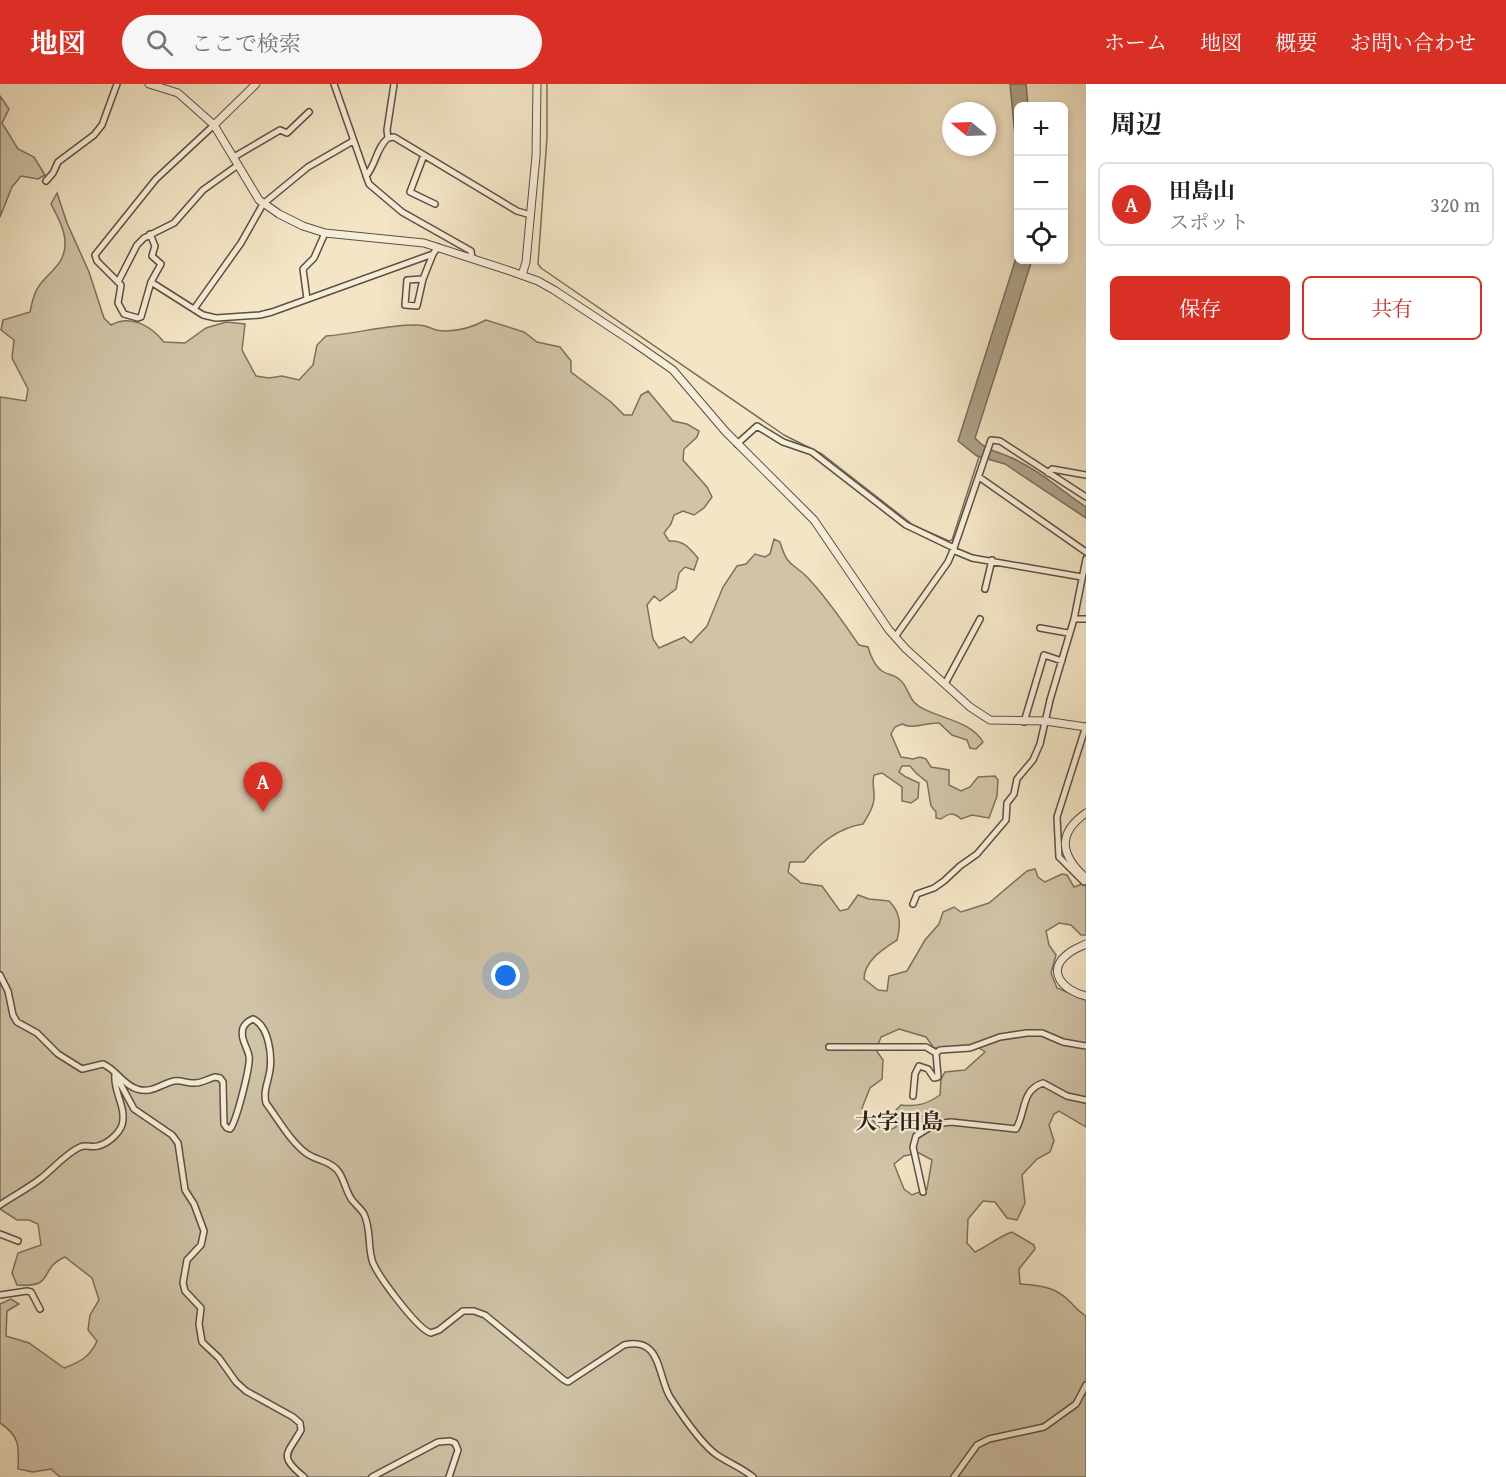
<!DOCTYPE html>
<html lang="ja">
<meta charset="utf-8">
<style>
body{margin:0;font-family:"Gentium Book Plus","Noto Serif JP",serif;background:#f6f6f6;color:#202124}
.controls{position:absolute;right:18px;top:18px;display:grid;overflow:hidden;border-radius:9px;box-shadow:0 3px 9px #0003}
.controls button{width:54px;height:54px;display:grid;place-items:center;padding:0;border:0;border-bottom:2px solid #e0e0e0;background:#fff;color:#202124;font:30px sans-serif}
.compass{position:absolute;left:942px;top:18px;width:54px;height:54px;border-radius:50%;background:#fff;box-shadow:0 3px 9px #0003;rotate:289deg}
.you{position:absolute;left:506px;top:892px;width:21px;height:21px;margin:-15px;border:4px solid #fff;border-radius:50%;background:#1a73e8;box-shadow:0 0 0 9px #1a73e833}
.badge{display:grid;place-items:center;width:39px;height:39px;border-radius:50%;background:#d93025;color:#fff;font-size:20px;font-weight:700}
.pin{position:absolute;translate:-50% -50px;filter:drop-shadow(0 2px 3px #0008)}
.pin::after{content:'';position:absolute;top:32px;width:21px;height:18px;background:inherit;clip-path:polygon(0 0,100% 0,50% 100%)}
.list{margin:0;padding:0;list-style:none}
h2{display:flex;justify-content:space-between;align-items:center;height:78px;margin:0;padding:0 24px;font-size:26px}
h2 small{font-size:20px;font-weight:400;color:#757577}
.list li{display:grid;grid-template-columns:39px 1fr auto;gap:18px;align-items:center;box-sizing:border-box;height:84px;margin:0 12px 12px;padding:0 12px;border:2px solid #e0e0e0;border-radius:9px}
.list b{display:block;font-size:22px;white-space:nowrap}
.list p{margin:0;font-size:20px;white-space:nowrap;color:#757577}
.list em{font-size:20px;font-style:normal;color:#757577}
.actions{display:flex;gap:12px;padding:18px 24px}
.actions a{flex:1;padding:14px 0;border:2px solid #d93025;border-radius:9px;text-align:center;font-size:21px;color:#d93025}
.actions .main{background:#d93025;color:#fff}
.icon{flex:none;width:33px;height:33px;fill:none;stroke:currentColor;stroke-width:2;stroke-linecap:round;stroke-linejoin:round}
.map{position:relative;flex:none;width:1086px;height:1393px;overflow:hidden}
header{display:flex;align-items:center;gap:36px;box-sizing:border-box;height:84px;padding:0 30px;background:#d93025;color:#fff}
header strong{font-size:28px}
nav{display:flex;gap:33px;margin-inline-start:auto;font-size:21px}
.search{width:420px;height:54px;background:#f6f6f6;display:flex;align-items:center;gap:15px;box-sizing:border-box;padding:0 21px;border-radius:33px;color:#757577;font-size:22px}
main{display:flex}
aside{flex:1;background:#fff}
.map>svg:first-child{display:block}
.green{fill:#d0c3a7;stroke:#7c715f;stroke-width:1.5;fill-rule:evenodd}
.water{fill:#aea28a;stroke:#786e5c;stroke-width:1.5}
.lines{fill:none;stroke-linecap:round;stroke-linejoin:round}
.stream{stroke:#786e5c;stroke-width:1.5}
.minor-casing{stroke:#5b5042;stroke-width:8}
.tertiary-casing{stroke:#5b5042;stroke-width:9}
.minor{stroke:#f7eed9;stroke-width:5}
.tertiary{stroke:#f7eed9;stroke-width:7}
.labels{text-anchor:middle;stroke-width:4.5;stroke-linejoin:round;paint-order:stroke}
.quarter-label{font-size:22px;font-weight:bold;fill:#281f17;stroke:#f7eed9}
</style>
<header>
<strong>地図</strong>
<div class="search"><svg class="icon" aria-label="search" viewBox="0 0 24 24"><circle cx="10" cy="10" r="6"/><path d="M15 15l6 6"/></svg>ここで検索</div>
<nav><a>ホーム</a><a>地図</a><a>概要</a><a>お問い合わせ</a></nav>
</header>
<main>
<div class="map">
<svg width="1086" height="1393" viewBox="0 0 1086 1393">
<rect width="100%" height="100%" fill="#f3e5c5"/>
<filter id="stains"><feTurbulence type="fractalNoise" baseFrequency=".00333" numOctaves="4"/><feColorMatrix values="0 0 0 0 .2 0 0 0 0 .09 0 0 0 0 .02 0 0 0 .5 -.17"/></filter>
<radialGradient id="worn" r=".72"><stop offset=".6" stop-color="#630" stop-opacity="0"/><stop offset="1" stop-color="#630" stop-opacity=".3"/></radialGradient>
<path class="green" d="M0,12l9,13 -7,14 16,26 16,8 11,18 -7,4 -17,-3 -9,11 -12,30z
M57,109l10,30 22,49 15,46 7,7c20,-11 40,1 53,17l21,1 21,-15 20,-6 19,2 -3,26 14,26 13,2 13,-2 17,4 14,-15 4,-20 9,-9c31,-2 61,-12 92,-11 7,0 12,3 18,5 17,3 35,-2 50,-10l38,12 13,10 23,5 11,14v11l40,30 13,13h8l9,-20 7,-4 25,30 14,3 12,7 -2,6 -13,12 -1,11 24,27 5,10 -8,11 -10,7 -11,-4 -9,4 -3,9 -7,9 5,8c15,-1 20,7 29,17l-4,12 -9,-3 -6,6 -3,16 -16,12 -6,-5 -7,9 6,34 6,9 25,-11 7,6 16,-17 16,-39 14,-21 9,-2 9,-10 10,3 5,-3 4,-15 6,3c8,27 12,19 28,36 19,20 35,44 51,67l9,2c2,8 7,19 14,24 5,4 12,3 17,8 8,6 9,16 15,23 15,16 56,16 69,40l-7,7 -6,-1 -3,-8 -15,-5 -13,-12c-12,-1 -26,7 -37,1l-7,3 -4,7 10,23 12,2 7,-2 6,2 5,8 18,3v15l12,6 9,-4 8,-10 17,-1 3,4 -1,16 -8,22 -17,-3 -11,4c-8,-7 -12,-6 -20,0l-5,-1v-6l-5,-6 -4,-24 -11,-9 -6,-7h-8l-3,6 7,5 13,6 -1,15 -7,5 -9,-2v-14l-20,-14 -8,2c-2,8 0,12 0,20 1,10 -6,21 -11,29 -25,4 -43,19 -59,38h-14l-2,10 13,11 21,3 18,25 8,-2 10,-14 11,4 20,2c12,12 12,24 8,39 -14,9 -33,21 -33,39l14,11 9,1 2,-15 18,-5 18,-31 14,-16 4,-12 11,-5 7,5 28,-9 38,-32 8,-2 3,8 7,5 17,-8 5,1 7,12 8,-3 4,2v49h-5l-10,-10 -12,-2 -13,8 3,14 7,10 -5,18 6,15 29,12v127l-27,-16 -5,3 -5,11 5,16 -4,11 -13,7 -15,16 3,28 -8,17 -10,-2 -12,-16 -12,-1 -15,18 -1,24 8,9c13,-6 23,-15 37,-20l22,13 1,4 -16,20 1,15c13,1 28,2 39,9 10,5 16,17 27,23v161h-1026l-9,-8 -18,3 -15,-3c1,-22 2,-33 -18,-46v-119l11,-5 8,5 -12,7 -1,25 23,7 35,25c16,-6 26,-11 33,-27l-9,-11 2,-15 9,-15 -7,-22 -27,-21c-28,12 -8,31 -48,28l-5,-12 6,-20 23,-8 -3,-21 -9,-4h-12l-17,-11v-812l26,4 2,-12 -16,-31 2,-18 -13,-10 2,-10 27,-8c2,-9 3,-18 9,-26 10,-14 27,-23 26,-43 0,-14 -8,-27 -14,-39zM899,945l27,8 8,11 42,-2 9,6 -20,18 -20,2 -4,7 -1,16c-13,9 -23,12 -39,10l-5,5v17l-6,3 -11,-3 -17,-19 8,-20 12,-9 1,-19 -7,-10 5,-13zM919,1069l13,7 -5,29 -15,6 -8,-6 -10,-25 10,-8z"/>
<path class="water" d="M1010,0h16l2,22h-10v60z
M1018,168v8h14l-57,178c11,13 22,13 37,20 27,12 50,33 74,49v11l-81,-54 -28,-8 -19,-15z"/>
<g class="lines">
<path class="stream" d="M547,0v53l-9,127 3,4 243,167 38,19 91,71 36,16 3,-1 27,-83"/>
<defs>
<path id="minor" d="M334,0l35,100 33,28 69,39 1,7
M214,41l-58,54 -61,76 2,6 24,24 -3,18 6,11 14,4 3,-1 10,-35 52,33 13,3 44,-3 12,-3 161,-58 5,-7
M388,54l-1,-8 7,-46
M424,71l-14,37 25,12
M234,73l46,-27 7,3 22,-21
M366,92c10,-11 10,-28 22,-38l6,-1 123,74 14,4
M46,97l7,-8 5,-11 36,-27 8,-10 15,-41
M150,150l5,12 -3,10 9,8 -10,18
M423,195l-16,1 -2,25 12,1 6,-27 10,-25
M118,198l19,-37 7,-7 30,-15 29,-33 35,-25
M307,215l-4,-30 11,-11 11,-25
M194,225l47,-66 22,-39 45,-37 45,-26
M737,360l20,-18 26,16 29,10 94,73 48,23 1,3 17,7 110,19
M1048,389l4,-4 34,6
M979,393l107,75
M985,505l7,-29
M1074,535h12
M1040,544l28,5
M895,553l53,-75 6,-14 37,-108 9,1 86,56
M945,600l35,-65
M1024,638l20,-67 18,6
M1086,642l-29,91 2,40 25,25 2,-1
M913,820l4,-10 17,-6 10,-7 16,-15 17,-12 29,-34 1,-17 7,-9 3,-15 16,-19 7,-16 10,-44 24,-81 12,-60
M0,891l8,16 5,24 4,7 20,11 21,21 24,15 21,-5c14,6 20,21 34,25 14,5 24,-5 37,-8 7,-1 12,2 19,2 8,1 14,-4 22,-6l5,1 3,4 1,42 3,4 3,1c6,-6 21,-64 19,-73 -2,-10 -9,-17 -6,-28 2,-5 5,-7 10,-9 16,7 19,36 17,51 -2,13 -7,21 -4,33 12,16 24,38 40,50 8,6 18,7 25,12 13,7 13,24 21,35 4,5 9,9 12,14 8,18 3,33 9,49 6,14 45,67 58,70l8,-3 24,-19h11l11,4 79,65 4,2 56,-37c9,-2 19,-2 26,5 10,9 12,34 20,47 11,17 31,47 47,58 12,8 25,13 36,22
M829,963h97l10,6 2,24 -4,1 -6,-9 -9,-3 -4,8 -2,22
M936,969l4,-3 30,-2 30,-11 27,-4h15l21,9 23,4
M115,990l19,35 38,26 6,8 7,47 9,14 10,27 -3,14 -14,15 -4,23 2,8 16,17 -2,16 3,18 17,16 17,24 10,9 47,26 7,6 1,7c-13,24 -24,25 3,47
M923,1108l-10,-45 3,-11 19,-12 16,-2 65,7c10,-17 5,-39 27,-46l24,13 19,4
M0,1121c13,-9 27,-16 40,-26 13,-10 25,-25 40,-32 6,-3 11,1 18,-1 9,-2 21,-12 24,-21 5,-18 -9,-33 -7,-50
M0,1150l18,7
M0,1211l27,-4 4,1 9,17
M372,1393l66,-35 12,-1 5,2 3,7 -9,27
M954,1393l23,-32 12,-6 55,-12 32,-23 10,-19"/>
<path id="tertiary" d="M149,0l29,9 36,32 45,75 20,14 24,12 22,7 99,10 86,28 28,10 16,9 79,52 40,28 52,61 89,89 75,110 17,19 64,58 20,13 55,1 41,6
M214,41l42,-41
M522,191l4,-13 10,-106 1,-72
M1086,729c-30,21 -25,43 0,65
M1086,860c-6,3 -12,5 -17,9 -25,18 -5,38 17,43"/>
</defs>
<use href="#minor" class="minor-casing"/>
<use href="#tertiary" class="tertiary-casing"/>
<use href="#minor" class="minor"/>
<use href="#tertiary" class="tertiary"/>
</g>
<g class="labels">
<g class="quarter-label">
<text x="899" y="1045">大字田島</text>
</g>
</g>
<rect width="100%" height="100%" filter="url(#stains)"/>
<rect width="100%" height="100%" fill="url(#worn)"/>
</svg>
<div class="controls">
<button>+</button>
<button>−</button>
<button><svg class="icon" aria-label="locate" viewBox="0 0 24 24"><circle cx="12" cy="12" r="6"/><path d="M12 2v4M12 18v4M2 12h4M18 12h4"/></svg></button>
</div>
<svg class="compass" viewBox="-18 -18 36 36"><path d="M0-13l5 13h-10z" fill="#e53935"/><path d="M0 13l5-13h-10z" fill="#757577"/></svg>
<div class="you"></div>
<div class="pin badge" style="left:263px;top:728px">A</div>
</div>
<aside>
<h2>周辺<small></small></h2>
<ul class="list">
<li><span class="badge">A</span><div><b>田島山</b><p>スポット</p></div><em>320 m</em></li>
</ul>
<div class="actions"><a class="main">保存</a><a>共有</a></div>
</aside>
</main>
